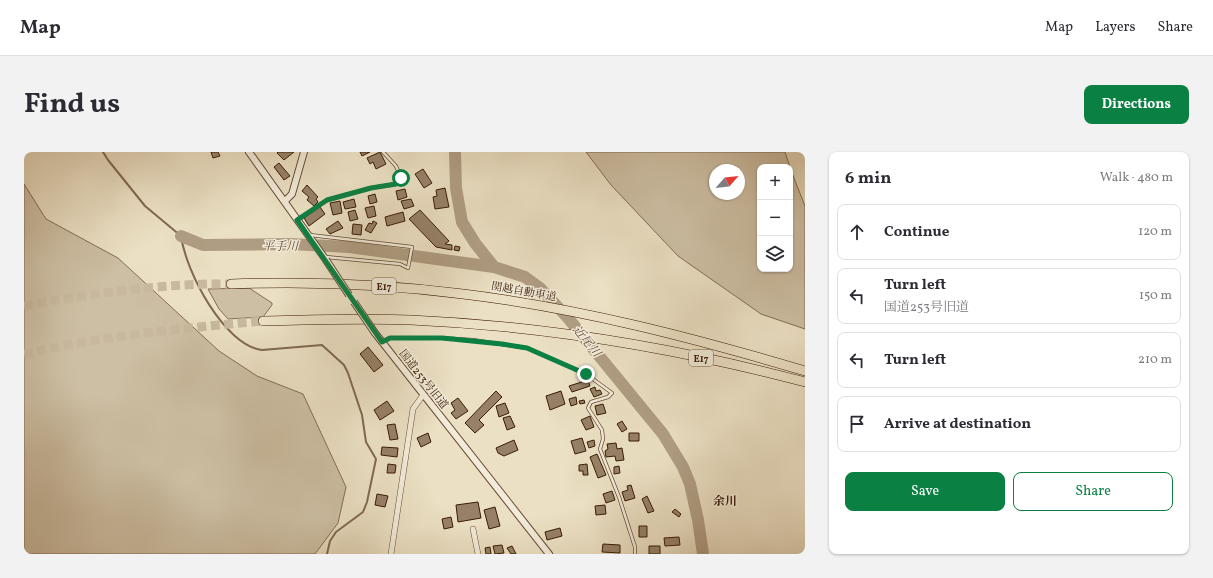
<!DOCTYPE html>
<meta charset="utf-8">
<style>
body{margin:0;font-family:Vollkorn,"Noto Serif JP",serif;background:#f2f2f3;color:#2b2b33}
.controls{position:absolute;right:12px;top:12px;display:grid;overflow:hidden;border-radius:8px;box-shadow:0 1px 3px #0004}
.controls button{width:36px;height:36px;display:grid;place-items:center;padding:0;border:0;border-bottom:1px solid #e1e1e2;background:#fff;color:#2b2b33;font:20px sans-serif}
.compass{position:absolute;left:685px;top:12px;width:36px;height:36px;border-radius:50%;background:#fff;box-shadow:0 1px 3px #0004;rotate:63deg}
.stop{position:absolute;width:12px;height:12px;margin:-9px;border:3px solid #0b8043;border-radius:50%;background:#fff}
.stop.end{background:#0b8043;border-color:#fff;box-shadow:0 1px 4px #0008}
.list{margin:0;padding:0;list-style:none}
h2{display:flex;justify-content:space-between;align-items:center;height:52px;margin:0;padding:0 16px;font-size:17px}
h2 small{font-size:13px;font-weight:400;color:#7c7c81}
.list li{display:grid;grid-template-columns:26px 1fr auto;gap:12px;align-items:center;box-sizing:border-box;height:56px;margin:0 8px 8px;padding:0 8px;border:1px solid #e1e1e2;border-radius:8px}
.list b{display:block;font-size:15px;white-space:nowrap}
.list p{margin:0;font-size:13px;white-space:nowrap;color:#7c7c81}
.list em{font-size:13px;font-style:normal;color:#7c7c81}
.actions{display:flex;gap:8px;padding:12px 16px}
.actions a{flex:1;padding:9px 0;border:1px solid #0b8043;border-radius:8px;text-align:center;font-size:14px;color:#0b8043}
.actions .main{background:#0b8043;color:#fff}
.icon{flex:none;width:22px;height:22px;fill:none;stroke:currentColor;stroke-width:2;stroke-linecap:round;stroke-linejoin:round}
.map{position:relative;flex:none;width:781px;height:402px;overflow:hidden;border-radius:8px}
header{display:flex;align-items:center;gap:24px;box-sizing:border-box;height:56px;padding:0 20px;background:#fff;border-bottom:1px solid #e1e1e2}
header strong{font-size:19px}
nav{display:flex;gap:22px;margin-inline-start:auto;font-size:14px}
.intro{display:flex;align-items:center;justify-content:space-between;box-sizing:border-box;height:96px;padding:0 24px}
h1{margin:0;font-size:28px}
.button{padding:10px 18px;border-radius:8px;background:#0b8043;color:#fff;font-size:14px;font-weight:700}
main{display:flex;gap:24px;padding:0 24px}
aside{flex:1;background:#fff;border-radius:8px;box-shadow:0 1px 3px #0004}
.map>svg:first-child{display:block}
.green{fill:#cdbfa4;stroke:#846d54;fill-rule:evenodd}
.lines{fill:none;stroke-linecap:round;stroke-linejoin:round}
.stream{stroke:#806951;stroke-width:2}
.river{stroke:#af9d83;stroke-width:12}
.building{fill:#968168;stroke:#3a1b05}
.motorway-tunnel{stroke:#c8b99e;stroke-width:9;stroke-dasharray:9 4.5;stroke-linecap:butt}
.service-casing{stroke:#664c35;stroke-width:4}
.minor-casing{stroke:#664c35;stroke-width:6}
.tertiary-casing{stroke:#664c35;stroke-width:8}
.motorway-casing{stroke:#3a1b05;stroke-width:10}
.service{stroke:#f2ebd9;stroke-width:2.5}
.minor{stroke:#f2ebd9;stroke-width:5}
.tertiary{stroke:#f2ebd9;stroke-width:6}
.motorway{stroke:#ebe0c4;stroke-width:9}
.tertiary-bridge-casing{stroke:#664c35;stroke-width:8;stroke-linecap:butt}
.tertiary-bridge{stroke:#f2ebd9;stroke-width:6}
.route{stroke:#0b8043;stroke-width:5}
.labels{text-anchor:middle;stroke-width:3;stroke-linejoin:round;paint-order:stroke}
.shield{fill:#f2ebd9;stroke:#715945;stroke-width:1}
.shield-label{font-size:10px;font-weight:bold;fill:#3a1b05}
.street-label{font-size:11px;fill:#3a1b05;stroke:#f2ebd9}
.water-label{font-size:12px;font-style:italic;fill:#634831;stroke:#f2ebd9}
.neighbourhood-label{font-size:12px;font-weight:bold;fill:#3a1b05;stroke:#f2ebd9}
</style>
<header>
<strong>Map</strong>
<nav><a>Map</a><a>Layers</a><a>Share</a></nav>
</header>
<div class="intro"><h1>Find us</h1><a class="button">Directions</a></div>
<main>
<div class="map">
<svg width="781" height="402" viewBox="0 0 781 402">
<rect width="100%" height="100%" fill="#ebe0c4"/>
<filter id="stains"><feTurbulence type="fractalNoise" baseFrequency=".005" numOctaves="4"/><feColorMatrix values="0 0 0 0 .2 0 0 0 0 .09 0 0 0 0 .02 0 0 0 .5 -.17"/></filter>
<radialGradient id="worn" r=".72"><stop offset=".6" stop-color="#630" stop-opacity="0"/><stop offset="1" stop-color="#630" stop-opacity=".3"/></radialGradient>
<path class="green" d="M562,0h199l5,15h-30v102h30v-101l15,38v123l-44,-15 -83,-58 -67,-71zM691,18h24v24h-24z
M0,32l22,35 72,39 101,93 38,25 46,18 43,93 -8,36 -23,31h-291z
M225,136l23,15v2l-9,12 -35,2 -9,-10 -11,-20z"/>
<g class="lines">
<path class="stream" d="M79,0l5,8 37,46 36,30c5,36 43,109 81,114l60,-5 22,20 4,8 14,42 4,27 10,17 -9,43 -4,10 -27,20 -6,9 -3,13"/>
<path class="river" d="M431,0l1,36 6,34 13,21 19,24 31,10 15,11 28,30 95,116 20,33 7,17 8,36 5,34
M157,84l22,9 87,-1 59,3 145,20"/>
</g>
<path class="building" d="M187,0h7l2,4 -7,2z
M254,0h16l-10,8 -7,-7z
M336,0h10l-8,4z
M356,0l6,12 -10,5 -3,-7 -3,2 -3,-6z
M255,11l11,13 -6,4 -10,-13z
M399,17l9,14 -8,5 -9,-14z
M283,33l11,12 -2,2 2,3 -4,4 -7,-6 2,-3 -7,-6z
M421,36l4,19 -14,2 -2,-12 4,-1 -1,-6z
M381,37l2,8 -9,3 -2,-9z
M351,42l2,8 -7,2 -2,-8z
M330,47l2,8 -11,2 -2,-7z
M387,47l3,7 -10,3 -3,-8z
M316,49l2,12 -9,2 -3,-12z
M350,54l2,10 -8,2 -3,-10z
M296,55l5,7 -16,12 -5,-8z
M331,58l3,9 -8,2 -2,-9z
M396,58l29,31 -4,3 7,1v5l-16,-3 -27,-28z
M379,60l2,9 -18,5 -2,-9z
M314,69l5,7 -13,6 -4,-5z
M349,69l4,2 -6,10 -6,-3 4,-7 3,1z
M329,72l9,1 -1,10 -9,-1z
M431,94l5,1 -1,4 -5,-1z
M344,195l15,18 -9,7 -14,-18z
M564,228l2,6 -18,6 -3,-6z
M571,235l1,4 4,-1 2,4 -8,3 -4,-8z
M472,239l6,6 -23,23 5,5 -9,8 -10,-10z
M537,239l4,13 -15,6 -4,-14z
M552,245l1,7 -6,2 -2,-7z
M434,246l10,13 -12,8 -5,-6 4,-3 -4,-7z
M560,248l1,3 -5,1 -1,-3z
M363,249l7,10 -14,9 -6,-10z
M481,251l4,10 -10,4 -3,-11z
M579,252l3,9 -9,2 -2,-9z
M486,264l5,11 -8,3 -4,-12z
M566,264l4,11 -8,3 -5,-10z
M598,269l5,8 -5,3 -5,-8z
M371,272l3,15 -8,1 -3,-15z
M404,281l3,9 -10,5 -4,-9z
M605,281h10v8h-10z
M558,286l4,13 -11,3 -4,-13z
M490,288l4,10 -14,6 -6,-3 -2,-5z
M570,288l1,6 -6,2 -2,-6z
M592,291l1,6 5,-1 2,12 -8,1 -1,-5 -9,1 -1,-6 3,-2 -1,-5z
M358,295l16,1 -1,9 -16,-2z
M573,302l9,21 -8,3 -8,-21z
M364,312l8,1 -1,8h-8z
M563,312l1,11h-5v-4h-4v-6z
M595,314l1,7 -6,1v-7z
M607,333l4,13 -10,3 -3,-9 6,-2 -1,-4z
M588,339l3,9 -9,3 -3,-9z
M353,342l11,2 -3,11 -10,-2z
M623,344l7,15 -6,2 -6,-14z
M454,350l3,16 -23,4 -2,-17z
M581,353l1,9 -10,1 -1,-9z
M471,355l5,19 -11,3 -5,-19z
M651,357l6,5 -2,3 -7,-5z
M427,365l2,10 -9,2 -2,-10z
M615,374h8v11h-8z
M536,376l2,8 -15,4 -2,-8z
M655,385l1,8 -15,1 -1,-8z
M579,392l17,1v8l-18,-1z
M478,393l2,8 -9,1 -2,-8z
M488,394l4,8h-5l-4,-6z
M625,394h11v8h-11z
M466,395l1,7h-5l-1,-6z"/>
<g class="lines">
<path class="motorway-tunnel" d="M0,154c68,-12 138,-23 207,-22
M0,202c79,-18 159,-26 239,-33"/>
<defs>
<path id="service" d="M274,68l29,-20 44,-12 25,-4 5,-6 -5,-12 -13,-14
M286,83l102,12 -4,21 -8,-4 -74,-7
M358,190l8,-4h52l31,2 54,8 59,26 26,19 -4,4 -17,5 -3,6 14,22 1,9 -3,10 19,48 16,50v7"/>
<path id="minor" d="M449,377l5,25
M367,402l22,-145 10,-14"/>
<path id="tertiary" d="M225,0l77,108
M261,49l7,-7 12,-42
M351,181l174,221"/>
<path id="motorway" d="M207,132c78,-3 155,0 232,10 116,14 231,44 342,77
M239,169c50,-1 99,-3 148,-1 133,6 266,28 394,62"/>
</defs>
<use href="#service" class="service-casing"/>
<use href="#minor" class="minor-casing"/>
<use href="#tertiary" class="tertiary-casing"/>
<use href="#motorway" class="motorway-casing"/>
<use href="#service" class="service"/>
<use href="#minor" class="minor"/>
<use href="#tertiary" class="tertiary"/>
<use href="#motorway" class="motorway"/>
<defs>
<path id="tertiary-bridge" d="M302,108l23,35
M330,150l21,31"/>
</defs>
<use href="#tertiary-bridge" class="tertiary-bridge-casing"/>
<use href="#tertiary-bridge" class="tertiary-bridge"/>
</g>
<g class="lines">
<path class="route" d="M377,26l-5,6 -25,4 -44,12 -30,20 85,122 8,-4h52l60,6 25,4 59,26"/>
</g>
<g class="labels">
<g class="shield">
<rect x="348" y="126" width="24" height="16" rx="3"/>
<rect x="665" y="198" width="24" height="16" rx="3"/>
</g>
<g class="shield-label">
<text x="360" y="138">E17</text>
<text x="677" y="210">E17</text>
</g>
<g class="street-label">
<text transform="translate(500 139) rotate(10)" y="4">関越自動車道</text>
<text transform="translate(400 227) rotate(52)" y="4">国道253号旧道</text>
</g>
<g class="water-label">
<text transform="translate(256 94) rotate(1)" y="4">平手川</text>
<text transform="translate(563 189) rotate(51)" y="4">近尾川</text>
</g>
<g class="neighbourhood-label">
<text x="701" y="353">余川</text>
</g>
</g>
<rect width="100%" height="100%" filter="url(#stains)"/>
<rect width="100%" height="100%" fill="url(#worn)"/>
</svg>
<div class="controls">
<button>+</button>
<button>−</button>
<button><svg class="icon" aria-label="layers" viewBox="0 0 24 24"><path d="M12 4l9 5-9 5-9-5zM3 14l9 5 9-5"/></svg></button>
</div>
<svg class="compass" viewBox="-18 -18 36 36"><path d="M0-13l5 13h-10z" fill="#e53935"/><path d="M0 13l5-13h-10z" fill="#7c7c81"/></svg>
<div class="stop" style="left:377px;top:26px"></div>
<div class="stop end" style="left:562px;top:222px"></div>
</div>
<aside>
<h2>6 min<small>Walk · 480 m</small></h2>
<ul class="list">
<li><svg class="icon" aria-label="ahead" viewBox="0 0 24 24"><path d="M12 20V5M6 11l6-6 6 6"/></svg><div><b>Continue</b></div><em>120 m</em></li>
<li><svg class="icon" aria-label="left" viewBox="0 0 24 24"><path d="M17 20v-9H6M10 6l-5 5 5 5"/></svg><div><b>Turn left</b><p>国道253号旧道</p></div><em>150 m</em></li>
<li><svg class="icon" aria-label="left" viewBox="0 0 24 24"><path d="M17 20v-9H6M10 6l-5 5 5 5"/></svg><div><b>Turn left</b></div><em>210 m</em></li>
<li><svg class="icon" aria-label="arrive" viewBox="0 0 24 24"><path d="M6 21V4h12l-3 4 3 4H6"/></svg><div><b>Arrive at destination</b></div></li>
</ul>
<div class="actions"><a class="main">Save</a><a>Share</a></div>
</aside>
</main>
